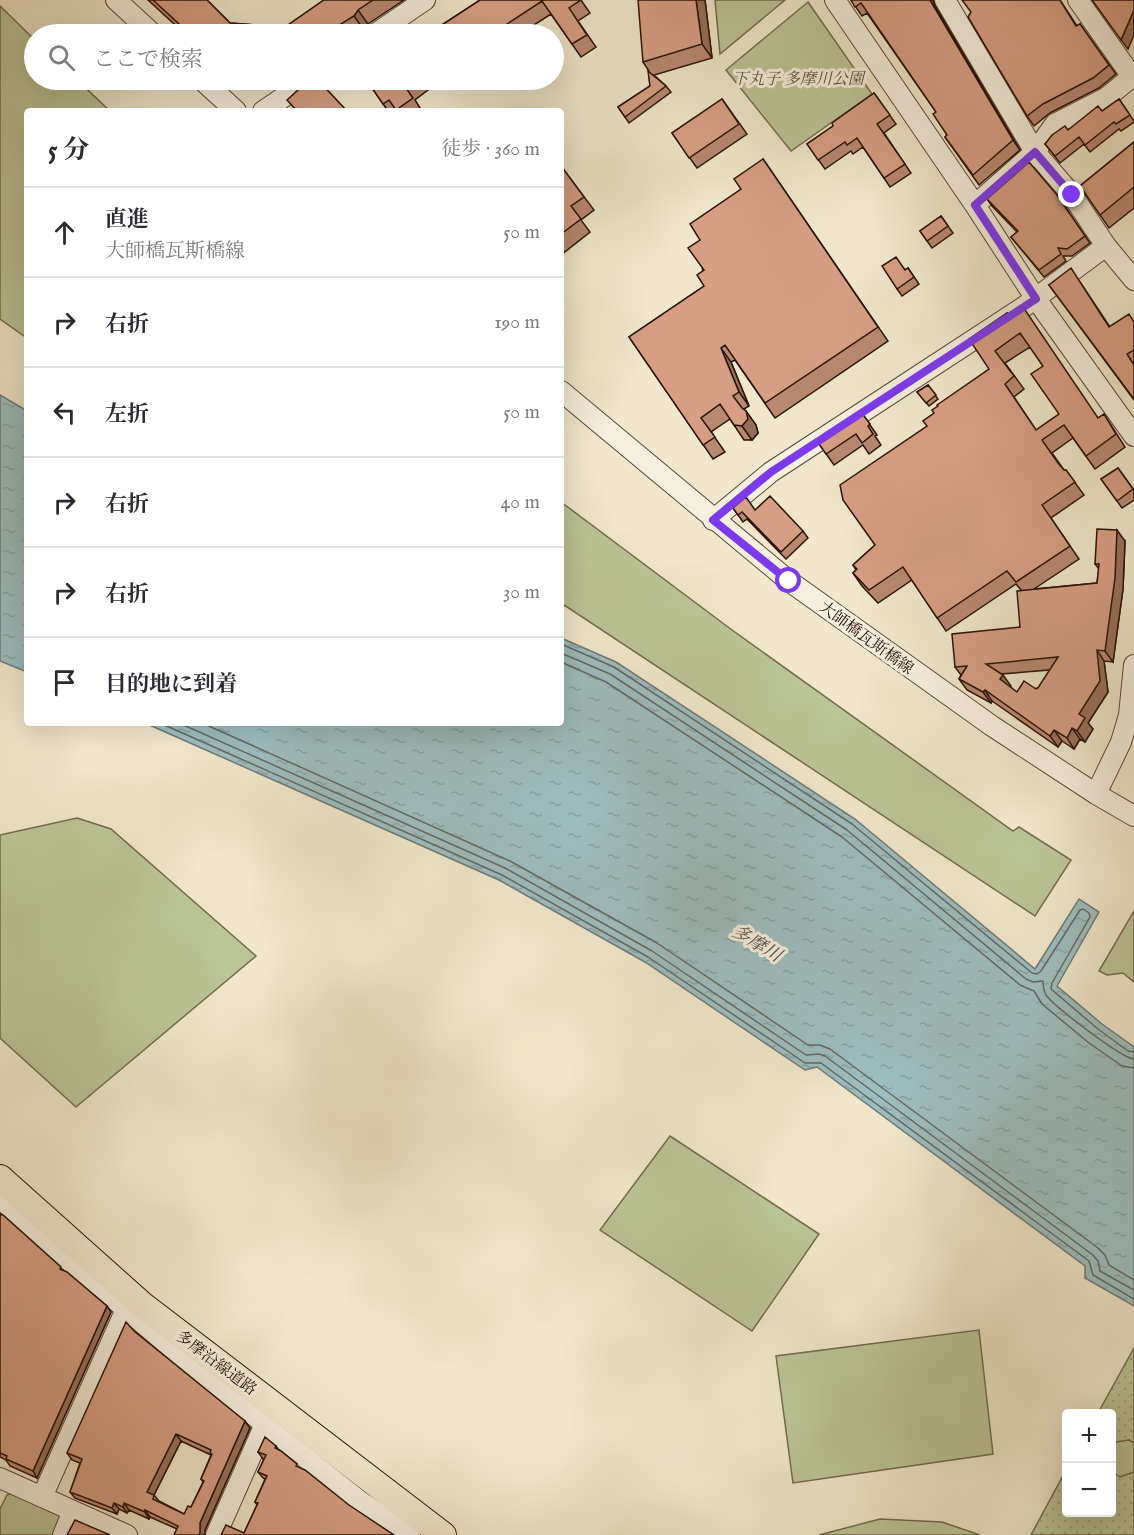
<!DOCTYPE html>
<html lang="ja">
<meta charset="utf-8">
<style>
body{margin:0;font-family:"IM FELL English","Noto Serif JP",serif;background:#f2f2f3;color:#2b2b33}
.controls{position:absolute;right:18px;bottom:18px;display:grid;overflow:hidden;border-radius:6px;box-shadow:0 6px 24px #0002}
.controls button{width:54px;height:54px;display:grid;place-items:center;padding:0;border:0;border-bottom:2px solid #e1e1e2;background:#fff;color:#2b2b33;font:30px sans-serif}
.stop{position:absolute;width:18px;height:18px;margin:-14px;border:4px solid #7c3aed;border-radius:50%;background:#fff}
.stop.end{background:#7c3aed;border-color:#fff;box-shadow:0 2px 6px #0008}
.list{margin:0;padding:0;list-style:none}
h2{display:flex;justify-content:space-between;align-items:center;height:78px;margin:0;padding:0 24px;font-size:26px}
h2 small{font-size:20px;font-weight:400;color:#7c7c81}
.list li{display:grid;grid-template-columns:39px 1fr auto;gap:18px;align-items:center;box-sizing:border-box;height:90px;padding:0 24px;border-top:2px solid #e1e1e2}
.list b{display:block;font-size:22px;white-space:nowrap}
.list p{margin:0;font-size:20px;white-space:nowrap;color:#7c7c81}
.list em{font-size:20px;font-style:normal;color:#7c7c81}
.icon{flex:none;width:33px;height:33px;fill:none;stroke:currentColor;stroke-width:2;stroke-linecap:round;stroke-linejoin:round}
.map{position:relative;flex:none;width:1134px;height:1535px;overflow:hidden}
.search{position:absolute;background:#fff;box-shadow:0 6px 24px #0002;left:24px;top:24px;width:540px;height:66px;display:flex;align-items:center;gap:15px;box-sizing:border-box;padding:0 21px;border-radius:33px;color:#7c7c81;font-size:22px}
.panel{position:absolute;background:#fff;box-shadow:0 6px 24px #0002;left:24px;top:108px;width:540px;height:618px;border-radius:6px}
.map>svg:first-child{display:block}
.grass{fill:url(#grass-dots);stroke:#726b4e;stroke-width:1.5}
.park{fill:#bbc597;stroke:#726b4e;stroke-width:1.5}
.water{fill:url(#water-ripples);stroke:#6f7975;stroke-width:1.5}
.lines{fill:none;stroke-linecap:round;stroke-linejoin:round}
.shore{stroke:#636862;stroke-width:1.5}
.minor-casing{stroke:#5b4637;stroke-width:22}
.major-casing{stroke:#291105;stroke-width:28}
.minor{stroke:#f5efde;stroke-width:20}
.major{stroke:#f0e7cc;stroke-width:26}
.wall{fill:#b88870;stroke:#291105;stroke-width:1.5;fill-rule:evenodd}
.shaded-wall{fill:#966f5b;stroke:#291105;stroke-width:1.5}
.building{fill:#d69e82;stroke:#291105;stroke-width:1.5;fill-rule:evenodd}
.route{stroke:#7c3aed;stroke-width:8}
.labels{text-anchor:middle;stroke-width:6;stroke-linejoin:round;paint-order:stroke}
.park-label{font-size:16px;font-style:italic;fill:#5c5038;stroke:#f5efde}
.street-label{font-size:16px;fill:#291105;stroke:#f5efde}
.water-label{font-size:18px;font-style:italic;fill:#524e46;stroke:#f5efde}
</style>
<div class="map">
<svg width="1134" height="1535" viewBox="0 0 1134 1535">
<defs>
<pattern id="grass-dots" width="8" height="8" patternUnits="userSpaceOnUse" patternTransform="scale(1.5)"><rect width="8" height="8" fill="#bbc597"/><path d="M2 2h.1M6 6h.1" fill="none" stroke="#a1a881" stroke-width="1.8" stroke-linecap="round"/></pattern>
<pattern id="water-ripples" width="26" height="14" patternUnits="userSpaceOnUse" patternTransform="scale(1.5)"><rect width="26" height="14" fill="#9dbebf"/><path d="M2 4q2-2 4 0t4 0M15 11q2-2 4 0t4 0" fill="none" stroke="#87a2a3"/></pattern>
</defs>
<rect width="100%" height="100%" fill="#f0e7cc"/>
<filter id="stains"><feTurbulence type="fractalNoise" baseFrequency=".00333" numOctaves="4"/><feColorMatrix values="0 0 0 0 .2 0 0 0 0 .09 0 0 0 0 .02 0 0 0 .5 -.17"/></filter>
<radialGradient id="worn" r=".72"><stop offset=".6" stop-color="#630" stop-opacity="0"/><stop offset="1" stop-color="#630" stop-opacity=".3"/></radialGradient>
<path class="grass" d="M1134,1348v187h-103l35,-65v42h46v-98l-14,-1z"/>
<path class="park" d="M715,0h70l-65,54z
M808,2l64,92 -81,57 -65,-81z
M0,6l34,33v41h43l33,31h-83v227l-27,-19z
M561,502l171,128 281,201 6,-4 52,33 -36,56 -474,-313z
M77,818l34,11 145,127 -180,151 -76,-69v-203z
M1134,911v71l-11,-9 -16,2 -8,-4z
M670,1136l149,98 -67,97 -152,-101z
M979,1330l14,124 -200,29 -17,-127z
M1129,1440l5,3v29l-14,5 -8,-6v-25l4,-4z
M15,1491l48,24 -5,20h-58v-26l7,-14z
M880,1519l62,3 38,13h-161z"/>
<path class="water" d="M0,395l27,16v261l-27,-11z
M561,638l55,24 239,157 180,150 44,-70 20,13 -42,74 45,38 32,23v259l-49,-28v-12l-268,-199 -12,3 -160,-108 -146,-82 -354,-157h416z"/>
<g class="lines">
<path class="shore" d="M561,644l53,23 238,157 180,149 5,1 4,-3 39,-61 3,-1 6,4 1,4 -38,66 -1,6 47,40 30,22 6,1
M561,653l49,21 237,156 179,149 7,3 10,-1c0,5 1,10 3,14 9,12 75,63 88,64
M561,662l45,20 236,155 178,148 14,6 8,13 47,39 33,23 12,2
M160,723l342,152 146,82 157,106h16l268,198 4,14 41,24
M179,723l326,145 147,83 154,104 13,-1 6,2 268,199 5,6 2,10 34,19
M202,723l308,138 147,82 151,102h12l10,4 268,199 7,7 4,10 25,15"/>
<defs>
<path id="minor" d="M116,0l37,34
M835,0l140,205 61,94 98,137
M945,0l90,152 37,43 34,51 28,34
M1078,0l55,78
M375,34l50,-34
M202,80l34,31
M263,111l46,-31
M975,205l60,-53 20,-28 51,-26 28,-23
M561,391l228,190 203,145 104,68 38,22
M713,520l58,-48 254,-166 81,-60
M1096,794l25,-52 8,-27 5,-50
M0,1197l29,30 143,121 141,116 47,37 50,34
M0,1478l127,57
M42,1497l84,-188
M63,1535l10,-24
M216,1535l49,-111"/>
<path id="major" d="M0,1178l141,126 302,231"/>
</defs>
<use href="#minor" class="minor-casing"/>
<use href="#major" class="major-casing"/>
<use href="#minor" class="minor"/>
<use href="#major" class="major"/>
</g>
<path class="wall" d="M148,0h59l23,23 55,4 39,-27h80l-36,24 -4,6 -7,4h-172z
M480,0h101l9,13 -12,8 18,26 -15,10 -30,-43 -31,20h-92z
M705,0l7,58 -58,17 12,11 5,6 -42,31 -11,-16 32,-21 -1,-15 -6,-9z
M851,0h82l2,6 85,144 -41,35 -34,-48 2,-2 -11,-23 -69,-99 -5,3z
M1060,0l17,26 3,-2 36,50 -17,14 -49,25 -16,13 -7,-10 -56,-104z
M234,80h54l-9,6 -44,-5z
M376,80h76l-13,8 -3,-4 -21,16 7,11h-34l-16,-23 6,-5z
M874,93l22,31 -12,9 27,40 -21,14 -27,-40 -10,7 -2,-3 -26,18 -18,-25 26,-18z
M722,99l25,35 -50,34 -25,-35z
M1119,99l15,22v1l-13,9 -2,-2 -29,23 -6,-8 -24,19 -15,-19 23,-14 34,-19z
M1134,142v66l-25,20 -29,-42z
M763,159l125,182 -113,77 -40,-58 -4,2 18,44 -5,3 12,16 2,8 -6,7h-8l-14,-21 -19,13 14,20 -12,7 -84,-122 75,-51 -4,-46 41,-51z
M561,166l33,44 -13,10 9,12 -29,23z
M1057,195l33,48 -18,13h-9l3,5 -22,16 -33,-40 6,-5 -25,-26 -5,-7z
M941,216l12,17 -21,15 -12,-17z
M908,268l11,16 -17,12 -5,-7 8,-19z
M1080,282l30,45 24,-5v78l-85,-115z
M1007,313l91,105 6,-4 21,33 -30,22 -22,-31 -21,15 12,17h2l18,25 -33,23 28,41 -45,30 63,-6 2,-14 -4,-5 30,-23 -2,48 -10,73 -9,-1 4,31 -20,31 5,6 -8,13 -5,-3 -6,10 -12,-8 -4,6 -66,-46 -1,2 -24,-13 -8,-11 2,-4 -6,-8 65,-40 1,-37 -5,-6 -70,47 -34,-51 -34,23 -16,-17 -9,-13 3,-3 -3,-5 22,-20 52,-119 7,-13 55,-44zM1030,347l13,19 16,48 -23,16 -22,-33 10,-8 -19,-26zM1050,670l-12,18 -21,4 -7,-5 -8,-13z
M928,385l10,14 -9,7 -12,-14z
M861,412l16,23 -2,1 6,9 -12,9 -6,-9 -29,20 -17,-24z
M1118,468l16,22v10l-12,8 -21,-29z
M733,508l22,2 48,21 5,7 -22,21 -39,-40 -4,3z
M0,1214l64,57 43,35 4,6 -74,166 -27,-12 -4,-6 -6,-3z
M134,1331l116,97 -45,102 -28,-1 -27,-12 -1,2 -20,-9 -2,3 -8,-4 -2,5 -42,-16 -5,-6 10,-29 -8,-3 -5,-7zM181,1441l30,14 -10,24 2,3 -12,25 -7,7 -25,-13 -5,-6z
M276,1446l2,3 19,15 -53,69 13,-28 -2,-3 10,-23 -2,-1 -5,-6 6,-13h-1l-5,-7z"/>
<path class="shaded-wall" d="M696,0h9l7,58 -10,-14z
M930,0h3l2,6 85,144 -7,-10z
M358,10l10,14 -4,6 -10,-14z
M1134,10v25l-6,14 -7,-9z
M721,348l10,14 18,44 -10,-14z
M746,411l10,14 2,8 -6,7 -10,-14z
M1117,530l8,11 -2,48 -10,73 -8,-11z
M1097,650l7,11 4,31 -20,31 5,6 -8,13 -8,-11 2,-17z
M1003,675l8,11 -3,4 -8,-11z
M985,690l7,11 -1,2 -8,-11z
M1072,728l8,11 -6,10 -7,-11z
M1054,730l8,11 -4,6 -8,-11z
M107,1306l4,6 -74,166 -4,-7z
M245,1421l5,7 -45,102v5h-6l1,-12z
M176,1434l5,7 -29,58 -5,-7z
M114,1503l5,6 -2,5 -5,-6z
M124,1503l5,7 -2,3 -4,-6z
M145,1510l5,7 -1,2 -4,-7z"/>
<path class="building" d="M153,0h54l23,23 55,4 39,-27h49l-15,10 -4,6 -29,18h-135z
M480,0h101l-12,8 18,27 -15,9 -30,-43 -50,33h-64z
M638,0h58l6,44 -59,18z
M851,0h79l83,140 -40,35 -28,-38 2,-2 -14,-21 3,-2 -75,-109 -6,4z
M962,0h98l16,26 4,-2 29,41 -16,13 -50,26 -16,12 -59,-99 3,-5z
M1092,0h42v10l-13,30z
M648,71l18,15 -41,31 -7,-10 32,-21z
M309,80h9l29,31h-50l-10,-11z
M376,80h41l-11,8 7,10 -17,12 -7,-10 -6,4 -11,-16 6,-5z
M874,93l16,22 -13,9 28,40 -21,14 -27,-40 -10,7 -2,-3 -27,18 -11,-16 26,-18 -1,-3z
M722,99l17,25 -50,34 -17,-25z
M1119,99l11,16 -14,9 -2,-2 -29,23 -6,-8 -24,19 -10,-12 7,-9 13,-9 3,4 30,-24 4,5z
M1134,142v45l-34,28 -20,-29z
M763,159l115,168 -113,76 -40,-58 -4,3 18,44 -6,4 9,12 4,3 2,8 -6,7 -8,-1 -14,-21 -19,14 14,19 -12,8 -74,-108 75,-51 -7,-11 7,-5 -16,-22 12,-8 -10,-16 51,-35 -7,-10z
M1029,162l28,33 28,41 -18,13 -9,-1 3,6 -22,16 -28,-33 7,-6 -31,-32z
M561,166l23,31 -13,9 10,13 -20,15z
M941,216l7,10 -21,15 -7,-10z
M896,257l9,13 3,-2 6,9 -17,12 -15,-23z
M1071,268l38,59 20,-13 5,8v28l-7,4 7,11v34l-85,-114z
M1023,307l75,111 6,-4 12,20 -30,22 -22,-31 -22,15 16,23 6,7h2l9,12 -33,23 28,41 -54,36 -9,-11 -70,47 -34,-51 -34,23 -16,-17 4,-4 -4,-4 22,-20 -32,-45 -3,-15 87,-59 -4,-5 11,-8 -2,-3 6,-4 -1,-1 52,-36 -20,-30 38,-26 4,4zM1020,333l23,33 -12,8 28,40 -23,16 -31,-46 9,-8 -19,-25z
M928,385l8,10 -10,8 -9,-11z
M861,412l9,12 -2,2 5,8 -11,9 -6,-9 -30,20 -9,-13z
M1118,468l15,21 -16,12 -16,-22z
M770,496l33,35 -22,21 -39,-40 -4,3 -5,-7 13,-11 9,13z
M1097,529l20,1 -2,48 -10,73 -8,-1 3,31 -21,33 6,4 -8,13 -5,-3 -5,10 -13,-8 -4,6 -65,-46 -2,2 -24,-13 8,-13 -12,1 -3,-33 68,-7 -3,-36 80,-8 2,-19h-4zM1058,657l-20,31 -2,1 -12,-8 -7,11 -17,-13 3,-4 -17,-11z
M0,1214l3,1 58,52 -1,2 7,3 40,34 -74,165 -27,-12 1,-3 -7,-3z
M126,1322l8,9 111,90 -45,102v10l-1,2h-25l4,-9 -33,-16v2l-21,-9 -1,4 -9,-4 -2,5 -42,-16 12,-33 -15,-6zM176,1434l35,16 -1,3 2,1 -11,25 3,2 -13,26 -3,-1 -4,8 -31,-15 1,-4 -7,-3z
M265,1437l11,9 -1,2 6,3 16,13 -1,2 9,4 44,35 45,30h-173l5,-10 18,8 14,-30 -3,-1 12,-26 -9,-4 8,-17 -8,-3z
M75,1520l35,15h-43z"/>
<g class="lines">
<path class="route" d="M789,581l-76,-61 58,-48 265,-173 -61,-94 60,-53 37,43"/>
</g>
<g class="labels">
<g class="park-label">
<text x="798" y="84">下丸子 多摩川公園</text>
</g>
<g class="street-label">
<text transform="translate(867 637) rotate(36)" y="6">大師橋瓦斯橋線</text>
<text transform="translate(217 1362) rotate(37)" y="6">多摩沿線道路</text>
</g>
<g class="water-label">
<text transform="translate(757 943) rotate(31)" y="6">多摩川</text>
</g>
</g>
<rect width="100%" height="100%" filter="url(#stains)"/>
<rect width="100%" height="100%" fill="url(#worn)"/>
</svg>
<div class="controls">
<button>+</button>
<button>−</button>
</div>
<div class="stop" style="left:789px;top:581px"></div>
<div class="stop end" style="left:1072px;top:195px"></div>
<div class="search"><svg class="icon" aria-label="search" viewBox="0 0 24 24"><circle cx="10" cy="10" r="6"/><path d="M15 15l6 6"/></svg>ここで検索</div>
<section class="panel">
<h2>5 分<small>徒歩 · 360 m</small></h2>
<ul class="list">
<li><svg class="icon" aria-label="ahead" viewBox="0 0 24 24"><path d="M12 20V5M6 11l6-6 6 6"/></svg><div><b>直進</b><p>大師橋瓦斯橋線</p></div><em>50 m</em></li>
<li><svg class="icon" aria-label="right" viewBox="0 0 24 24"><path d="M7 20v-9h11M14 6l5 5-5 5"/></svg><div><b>右折</b></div><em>190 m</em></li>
<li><svg class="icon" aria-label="left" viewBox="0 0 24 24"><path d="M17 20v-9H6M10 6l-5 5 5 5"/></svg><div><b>左折</b></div><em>50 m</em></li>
<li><svg class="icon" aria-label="right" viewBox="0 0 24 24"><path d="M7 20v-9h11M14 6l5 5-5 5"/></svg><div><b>右折</b></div><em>40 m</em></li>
<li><svg class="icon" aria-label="right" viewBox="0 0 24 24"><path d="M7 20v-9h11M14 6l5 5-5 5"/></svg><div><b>右折</b></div><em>30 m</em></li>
<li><svg class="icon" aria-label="arrive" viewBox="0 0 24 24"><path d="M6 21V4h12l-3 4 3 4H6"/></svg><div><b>目的地に到着</b></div></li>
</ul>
</section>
</div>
